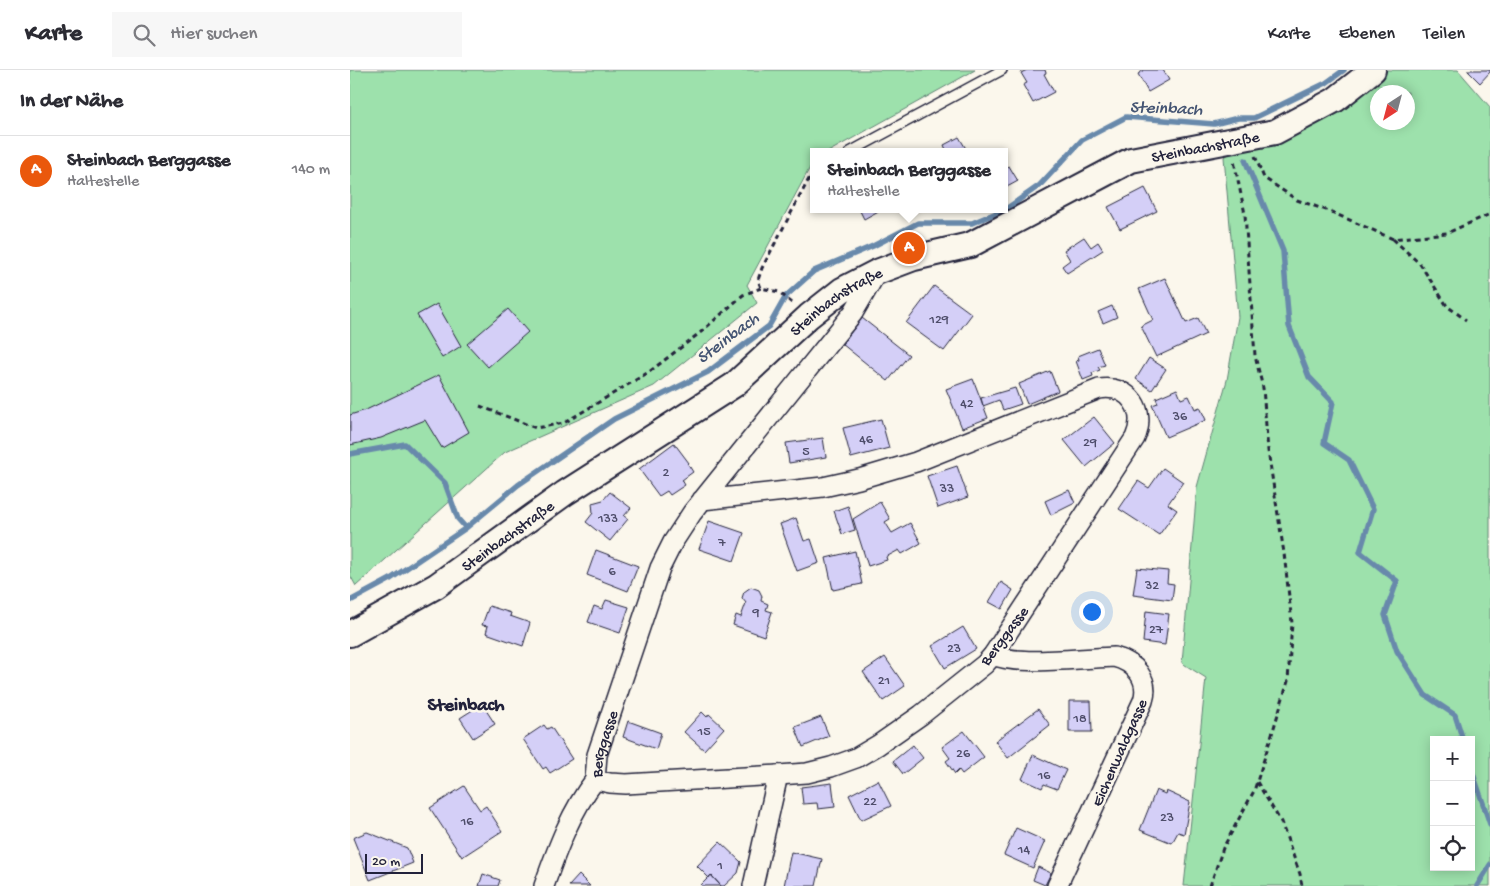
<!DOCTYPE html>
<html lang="de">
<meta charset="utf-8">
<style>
body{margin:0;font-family:"Gochi Hand",sans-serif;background:#f7f7f7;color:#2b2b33}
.controls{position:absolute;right:15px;bottom:15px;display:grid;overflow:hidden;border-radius:0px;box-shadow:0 2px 12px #0003}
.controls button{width:45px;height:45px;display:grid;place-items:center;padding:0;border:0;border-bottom:1px solid #e1e1e2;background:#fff;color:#2b2b33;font:25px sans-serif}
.compass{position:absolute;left:1020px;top:15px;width:45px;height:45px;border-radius:50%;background:#fff;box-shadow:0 2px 12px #0003;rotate:216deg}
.scale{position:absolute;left:15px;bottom:12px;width:58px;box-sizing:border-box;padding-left:5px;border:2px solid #22223b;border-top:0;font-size:14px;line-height:18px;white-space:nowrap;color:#22223b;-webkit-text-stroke:4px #fbf7ec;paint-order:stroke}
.you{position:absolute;left:741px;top:541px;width:18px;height:18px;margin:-12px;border:4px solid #fff;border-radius:50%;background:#1a73e8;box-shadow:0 0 0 8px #1a73e833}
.badge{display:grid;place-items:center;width:32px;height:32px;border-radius:50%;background:#ea580c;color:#fff;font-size:16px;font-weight:700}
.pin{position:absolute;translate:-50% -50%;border:2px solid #fff;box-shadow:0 1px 5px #0006}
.popup{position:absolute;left:460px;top:78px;width:198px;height:65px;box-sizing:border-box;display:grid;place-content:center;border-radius:0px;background:#fff;filter:drop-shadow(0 1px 4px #0005);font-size:16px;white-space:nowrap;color:#7c7c81}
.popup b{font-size:19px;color:#2b2b33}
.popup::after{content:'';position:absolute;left:50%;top:100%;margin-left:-10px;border:10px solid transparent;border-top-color:#fff}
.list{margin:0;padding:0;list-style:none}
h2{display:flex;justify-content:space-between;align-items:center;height:65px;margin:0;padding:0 20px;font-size:21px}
h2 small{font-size:16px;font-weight:400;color:#7c7c81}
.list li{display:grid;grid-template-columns:32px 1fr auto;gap:15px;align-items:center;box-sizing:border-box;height:70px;padding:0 20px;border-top:1px solid #e1e1e2}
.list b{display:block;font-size:19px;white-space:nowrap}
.list p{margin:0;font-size:16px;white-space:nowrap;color:#7c7c81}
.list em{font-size:16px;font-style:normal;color:#7c7c81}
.icon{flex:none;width:28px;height:28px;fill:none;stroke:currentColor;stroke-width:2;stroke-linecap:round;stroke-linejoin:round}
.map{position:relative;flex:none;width:1140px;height:816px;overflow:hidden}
header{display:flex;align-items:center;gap:30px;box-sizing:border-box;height:70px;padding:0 25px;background:#fff;border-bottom:1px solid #e1e1e2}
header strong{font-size:24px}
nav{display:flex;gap:28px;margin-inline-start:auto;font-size:18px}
.search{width:350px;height:45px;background:#f7f7f7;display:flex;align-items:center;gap:12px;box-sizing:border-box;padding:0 18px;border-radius:0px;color:#7c7c81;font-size:19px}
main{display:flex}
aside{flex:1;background:#fff}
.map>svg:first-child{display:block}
.green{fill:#9de1ac;stroke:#608274;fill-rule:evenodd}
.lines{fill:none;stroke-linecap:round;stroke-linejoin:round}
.stream{stroke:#6889ab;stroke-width:5.5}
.building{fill:#d4cff7;stroke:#22223b}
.service-casing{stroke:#22223b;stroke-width:12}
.minor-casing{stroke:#22223b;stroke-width:22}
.tertiary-casing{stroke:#22223b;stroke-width:28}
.path{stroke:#22223b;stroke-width:3;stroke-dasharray:5 4;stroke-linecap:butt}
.service{stroke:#fbf7ec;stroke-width:9}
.minor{stroke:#fbf7ec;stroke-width:19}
.tertiary{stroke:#fbf7ec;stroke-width:24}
.labels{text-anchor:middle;stroke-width:5;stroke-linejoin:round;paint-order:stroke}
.number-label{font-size:14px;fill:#4e4d6a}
.street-label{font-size:16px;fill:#22223b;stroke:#fbf7ec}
.water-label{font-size:18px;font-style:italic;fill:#455573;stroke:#fbf7ec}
.quarter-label{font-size:19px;font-weight:bold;fill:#22223b;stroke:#fbf7ec}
</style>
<header>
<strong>Karte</strong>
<div class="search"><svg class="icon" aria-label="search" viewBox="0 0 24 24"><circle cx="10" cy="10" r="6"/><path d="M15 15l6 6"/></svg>Hier suchen</div>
<nav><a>Karte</a><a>Ebenen</a><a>Teilen</a></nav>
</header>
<main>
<aside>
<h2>In der Nähe<small></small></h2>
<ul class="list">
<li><span class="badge">A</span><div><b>Steinbach Berggasse</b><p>Haltestelle</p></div><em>140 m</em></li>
</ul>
</aside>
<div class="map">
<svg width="1140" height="816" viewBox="0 0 1140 816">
<rect width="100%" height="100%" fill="#fbf7ec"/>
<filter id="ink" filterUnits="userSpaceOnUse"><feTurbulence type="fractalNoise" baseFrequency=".02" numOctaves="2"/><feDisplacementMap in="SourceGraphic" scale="10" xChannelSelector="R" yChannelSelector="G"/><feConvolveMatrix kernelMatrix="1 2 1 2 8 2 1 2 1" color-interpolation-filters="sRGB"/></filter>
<g filter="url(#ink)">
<path class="green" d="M0,0h625l-147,82h-14v8l-67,125 10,18 -103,83 -149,66 -149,134 -6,-11z
M1029,0h79l32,37v779h-306l22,-208 -24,-15 15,-176 30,-107 11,-63 -14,-160zM1028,22h30v30h-30zM1084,670h37v127h-37z"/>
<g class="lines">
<path class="stream" d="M895,90l38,91 6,75 20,51 24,25 -9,41 25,17 24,49 -13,43 37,29 -12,34 12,36 28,44 30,20 8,25
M0,384l55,-10 40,39 13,36 8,9
M0,531l39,-21 77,-52 52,-43 96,-66 94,-47 61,-46 17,-30 28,-25 59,-25 45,-23h54l34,-14 34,-24 42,-45 44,-23 88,7 24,-6h16l72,-35 18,-13
M1121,698l19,56
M1127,816l13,-21"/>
</g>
<path class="building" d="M677,0h18l1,3 -2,1 10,18 -21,11 -10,-18 4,-2 -6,-10z
M794,0h19l6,10 -21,12 -10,-18z
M1117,0h23v2l-10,11z
M609,67l9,15h-21l-3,-7z
M659,96l9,15 -11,6 -3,-5v-13z
M795,118l12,23 -37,18 -12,-22z
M509,139h23l-18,10z
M734,167l7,10 7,-5 5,8 -36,23 -5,-7 8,-6 -6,-10z
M815,208l21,45 12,-5 8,16 -50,23 -15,-31 12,-6 -14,-31z
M584,216l38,28 -28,37 -38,-28z
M87,234l24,42 -19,12 -25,-43z
M762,236l5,11 -14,6 -5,-11z
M158,239l20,23 -40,35 -21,-23z
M512,248l47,37 -21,26 -46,-37z
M748,278l7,17 -7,2 2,3 -8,3 1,3 -10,4 -7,-19 3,-1 -1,-4z
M799,288l17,11 -14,21 -16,-11z
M700,301l8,20 -31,13 -8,-20z
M89,305l30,57 -27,16 -17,-28 -44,18 -31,7v-30l16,-5z
M623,309l15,39 -26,10 -16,-39z
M665,318l6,16 -18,6 -4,-10 -16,6 -2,-8z
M827,319l4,10 8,-3 6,13 5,-2 6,13 -40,17 -14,-32 6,-2 -2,-5z
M744,347l21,26 -29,24 -22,-27z
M531,349l8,29 -38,10 -8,-30z
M473,368l3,19 -37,6 -3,-20z
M324,373l15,20 -1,1 5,8 -11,8 3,5 -15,10 -3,-4 -8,5 -20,-27z
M607,396l11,31 -30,11 -11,-32z
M813,398l20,14 -15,22 9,6 -18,25 -40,-26 19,-28 11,7z
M719,420l6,13 -24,12 -6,-14z
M260,422l21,16 -7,8 4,3 -18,22 -24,-19 7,-9 -1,-10 11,-3z
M530,432l10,17 -5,3 7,11 18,-10 11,20 -19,11 -3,-4 -13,7 1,3 -19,6 -15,-47z
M498,436l7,24 -13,4 -8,-23z
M446,448l8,23 7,-2 8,24 -22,8 -17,-47z
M359,451l35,12 -10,28 -35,-12z
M246,480l42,16 -10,25 -41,-16z
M505,481l7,33 -29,6 -7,-32z
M787,498l31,3 -1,12 7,1 -2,16 -39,-5z
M651,512l12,8 -11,19 -13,-7z
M401,517l8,3 3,6 -1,5 7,3 -2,6 6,2 -8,24 -31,-11 3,-10 5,2 5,-14 -4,-5 2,-6z
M256,530l23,7 -9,26 -32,-11 6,-16 8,3z
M139,536l22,7 -1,3 20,7 -7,23 -37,-13 2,-7 -6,-1z
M796,541l23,3 -4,31 -22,-3z
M613,557l13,22 -31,19 -13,-22z
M535,587l20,29 -22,15 -20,-29z
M719,631h22l1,31h-23z
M132,634l13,20 -22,14 -13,-20z
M688,639l12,16 -42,33 -13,-17z
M352,642l5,5 2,-3 15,14 -20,22 -20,-18z
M471,647l8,19 -26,11 -8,-20z
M278,651l33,12 -5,16 -33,-12z
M194,655l3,4 4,-2 21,32 -22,14 -4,-6 -3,2 -20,-30z
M614,661l20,26 -22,17 -3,-4 -4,4 -9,-13 4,-3 -8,-11z
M563,675l10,13 -20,16 -10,-13z
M683,685l33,15 -9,19 -13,-5 -2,4 -20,-9z
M528,710l13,26 -30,14 -12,-25z
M482,713l3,24 -17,2 -1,-6 -14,1 -2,-17z
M114,716l16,24 6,-4 16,25 -40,26 -32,-49z
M806,720l9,4 1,-3 24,11 -6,32 -6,-2 -6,11 -32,-13z
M666,758l29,13 -12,27 -29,-13z
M17,762l40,16 6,15 -43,17 -17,-42z
M370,772l21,20 -3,11 -14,13h-3l-10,-11 -2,3 -12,-12z
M441,782l31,7 -6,27h-32z
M688,797l13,6 -6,12 -12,-5z
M133,804l17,6 -2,6h-19z
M229,805l11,11h-21z
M361,805l10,11h-19l-1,-1z"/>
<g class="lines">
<defs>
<path id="service" d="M500,82l152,-82"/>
<g id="minor">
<path id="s1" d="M352,430l121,-13 36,-8 57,-17 183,-73c31,-5 48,22 36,49l-142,217 -8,9 -64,51 -43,30 -22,13 -25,9 -24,6 -29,2 -152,9 -16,-1 -15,-3 2,-25 63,-187 13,-26 19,-29 161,-200 24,-41"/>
<path d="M643,585c23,11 93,3 121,2 21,5 36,23 29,44l-86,185"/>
<path d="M194,816c13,-37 27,-75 51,-106"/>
<path d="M403,816l25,-111"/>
</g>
<g id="tertiary">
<path id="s2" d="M0,564l86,-48 129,-93 169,-108 75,-69 33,-26 35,-18 37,-14 56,-13 161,-85 144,-28 60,-32 38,-30"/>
</g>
</defs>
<use href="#service" class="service-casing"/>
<use href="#minor" class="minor-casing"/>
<use href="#tertiary" class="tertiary-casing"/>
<path class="path" d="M905,86l9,22 33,22 32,11 64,28 54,-6 43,-19
M1043,169l27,25 27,42 19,14
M442,233l-13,-11 -18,-4 -3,-8 4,-12 48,-91 4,-3
M130,336l56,22 28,-5 85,-51 52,-40 42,-37 18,-7
M907,712l24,40 19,52 2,12
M860,816l13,-38 31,-57 18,-57 16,-53 4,-58 -8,-70 -16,-102 -5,-63 -8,-32 -10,-142 -11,-53"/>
<use href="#service" class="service"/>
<use href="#minor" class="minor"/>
<use href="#tertiary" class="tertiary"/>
</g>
</g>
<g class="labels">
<g class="number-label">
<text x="589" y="253">129</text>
<text x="617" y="337">42</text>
<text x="830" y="350">36</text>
<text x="516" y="373">46</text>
<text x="740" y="376">29</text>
<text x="456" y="385">5</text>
<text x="316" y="406">2</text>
<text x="597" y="422">33</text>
<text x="258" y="452">133</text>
<text x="372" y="476">7</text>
<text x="262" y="505">6</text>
<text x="802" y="519">32</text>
<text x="406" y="546">9</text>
<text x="806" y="563">27</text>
<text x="604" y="582">23</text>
<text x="534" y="614">21</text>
<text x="730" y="652">18</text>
<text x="354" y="665">15</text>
<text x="613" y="687">26</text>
<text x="694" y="709">16</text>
<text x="520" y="735">22</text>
<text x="817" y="751">23</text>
<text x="117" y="755">16</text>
<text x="674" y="783">14</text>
<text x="370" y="799">1</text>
</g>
<g class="street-label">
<text dy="6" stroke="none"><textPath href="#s2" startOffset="996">Steinbachstraße</textPath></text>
<text dy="6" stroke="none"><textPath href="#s2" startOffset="591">Steinbachstraße</textPath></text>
<text dy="6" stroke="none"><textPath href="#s2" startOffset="186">Steinbachstraße</textPath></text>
<text transform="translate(653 565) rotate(-53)" y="6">Berggasse</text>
<text dy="6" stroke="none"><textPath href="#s1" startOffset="1224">Berggasse</textPath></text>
<text transform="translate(768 682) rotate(-66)" y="6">Eichenwaldgasse</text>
</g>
<g class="water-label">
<text transform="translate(816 37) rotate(2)" y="6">Steinbach</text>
<text transform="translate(377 267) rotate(-37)" y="6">Steinbach</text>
</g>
<g class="quarter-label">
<text x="116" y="640">Steinbach</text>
</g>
</g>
</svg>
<div class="controls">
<button>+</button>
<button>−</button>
<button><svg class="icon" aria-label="locate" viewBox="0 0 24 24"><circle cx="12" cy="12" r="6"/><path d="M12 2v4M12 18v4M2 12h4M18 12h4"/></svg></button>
</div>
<svg class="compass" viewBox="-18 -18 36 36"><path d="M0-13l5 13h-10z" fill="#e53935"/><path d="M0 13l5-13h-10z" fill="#7c7c81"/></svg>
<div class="scale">20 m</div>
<div class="you"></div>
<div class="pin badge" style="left:559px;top:178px">A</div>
<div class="popup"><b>Steinbach Berggasse</b>Haltestelle</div>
</div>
</main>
